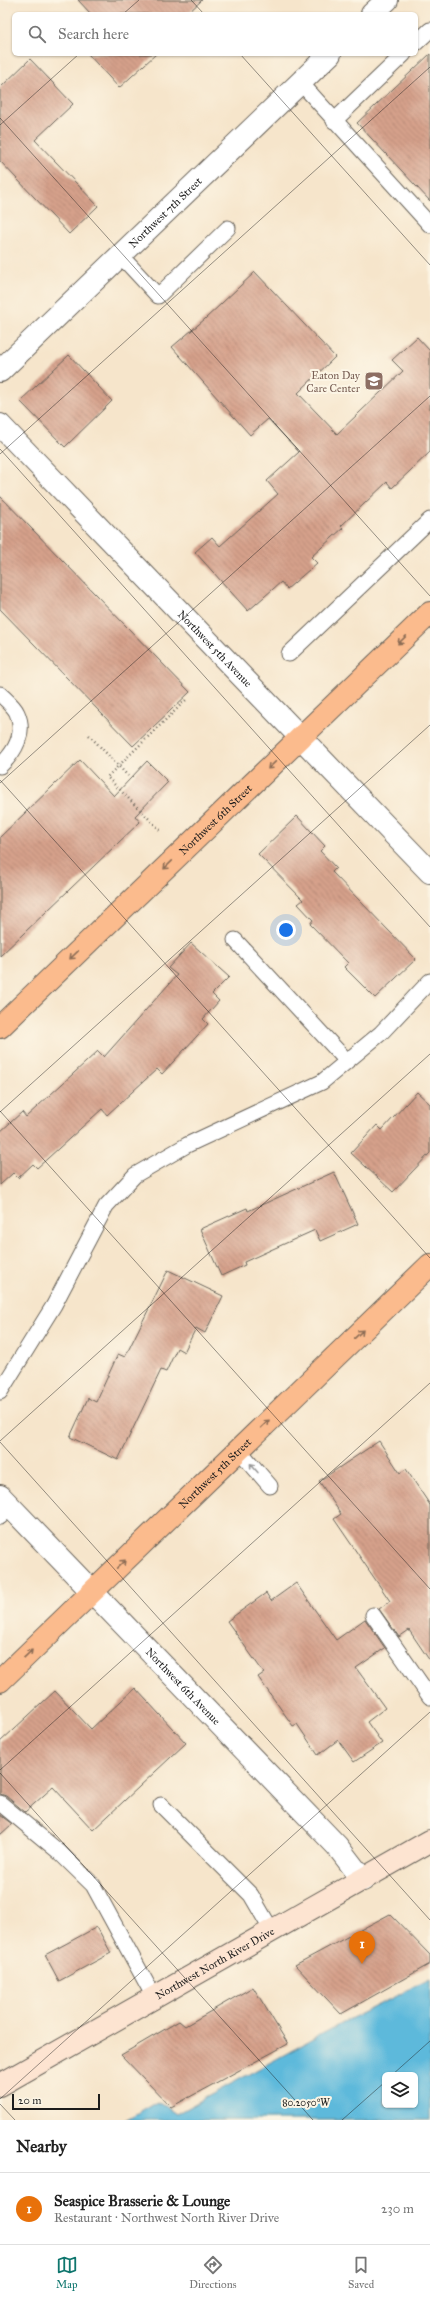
<!DOCTYPE html>
<meta charset="utf-8">
<style>
body{margin:0;font-family:"IM FELL Great Primer",serif;background:#f2f2f2;color:#222}
.controls{position:absolute;right:12px;bottom:12px;display:grid;overflow:hidden;border-radius:6px;box-shadow:0 1px 3px #0004}
.controls button{width:36px;height:36px;display:grid;place-items:center;padding:0;border:0;border-bottom:1px solid #e0e0e0;background:#fff;color:#222;font:20px sans-serif}
.scale{position:absolute;left:12px;bottom:10px;width:88px;box-sizing:border-box;padding-left:4px;border:2px solid #1c1c1c;border-top:0;font-size:11px;line-height:14px;white-space:nowrap;color:#1c1c1c;-webkit-text-stroke:3px #fcf5e5;paint-order:stroke}
.you{position:absolute;left:286px;top:930px;width:14px;height:14px;margin:-10px;border:3px solid #fff;border-radius:50%;background:#1a73e8;box-shadow:0 0 0 6px #1a73e833}
.badge{display:grid;place-items:center;width:26px;height:26px;border-radius:50%;background:#0f766e;color:#fff;font-size:13px;font-weight:700}
.pin{position:absolute;translate:-50% -33px;filter:drop-shadow(0 1px 2px #0008)}
.pin::after{content:'';position:absolute;top:21px;width:14px;height:12px;background:inherit;clip-path:polygon(0 0,100% 0,50% 100%)}
.list{margin:0;padding:0;list-style:none}
h2{display:flex;justify-content:space-between;align-items:center;height:52px;margin:0;padding:0 16px;font-size:17px}
h2 small{font-size:13px;font-weight:400;color:#767676}
.list li{display:grid;grid-template-columns:26px 1fr auto;gap:12px;align-items:center;box-sizing:border-box;height:72px;padding:0 16px;border-top:1px solid #e0e0e0}
.list b{display:block;font-size:15px;white-space:nowrap}
.list p{margin:0;font-size:13px;white-space:nowrap;color:#767676}
.list em{font-size:13px;font-style:normal;color:#767676}
.icon{flex:none;width:22px;height:22px;fill:none;stroke:currentColor;stroke-width:2;stroke-linecap:round;stroke-linejoin:round}
.map{position:relative;flex:none;width:430px;height:2120px;overflow:hidden}
.search{position:absolute;background:#fff;box-shadow:0 1px 3px #0004;left:12px;right:12px;top:12px;height:44px;display:flex;align-items:center;gap:10px;box-sizing:border-box;padding:0 14px;border-radius:6px;color:#767676;font-size:15px}
.sheet{height:124px;background:#fff}
nav{display:flex;justify-content:space-around;align-items:center;box-sizing:border-box;height:56px;border-top:1px solid #e0e0e0;background:#fff;font-size:11px;color:#767676}
nav a{display:grid;justify-items:center;gap:2px}
nav .on{color:#0f766e}
.map>svg:first-child{display:block}
.water{fill:#5db9db;stroke:#3c6a7c;fill-rule:evenodd}
.building{fill:url(#building-back-hatch)}
.lines{fill:none;stroke-linecap:round;stroke-linejoin:round}
.lane-casing{stroke:#686259;stroke-width:17}
.street-casing{stroke:#686259;stroke-width:24}
.secondary-casing{stroke:#686259;stroke-width:24}
.primary-casing{stroke:#686259;stroke-width:24}
.path{stroke:#686259;stroke-width:2.5;stroke-dasharray:1 3;stroke-linecap:butt}
.lane{stroke:#fff;stroke-width:15}
.street{stroke:#fff;stroke-width:22}
.secondary{stroke:#fde4d1;stroke-width:22}
.primary{stroke:#fbbb8d;stroke-width:22}
.oneway{stroke:#8c6c54}
.oneway2{stroke:#999}
.ticks{fill:none;stroke:#1c1c1c;stroke-width:1;stroke-opacity:0.45}
.labels{text-anchor:middle;stroke-width:4;stroke-linejoin:round;paint-order:stroke}
.street-label{font-size:11px;fill:#1c1c1c;stroke:#fcf5e5}
.education-label{font-size:11px;fill:#785e54;stroke:#fcf5e5;text-anchor:end}
.ticks-label{font-size:10px;text-anchor:middle;fill:#1c1c1c;stroke:#fcf5e5;stroke-width:4;stroke-linejoin:round;paint-order:stroke}
</style>
<div class="map">
<svg width="430" height="2120" viewBox="0 0 430 2120">
<defs>
<pattern id="building-back-hatch" width="6" height="6" patternUnits="userSpaceOnUse"><rect width="6" height="6" fill="#d6a18b"/><path d="M-1 5l2 2M0 0l6 6M5-1l2 2" fill="none" stroke="#ad8271"/></pattern>
</defs>
<rect width="100%" height="100%" fill="#fcf5e5"/>
<filter id="ink" filterUnits="userSpaceOnUse"><feTurbulence type="fractalNoise" baseFrequency=".025" numOctaves="2"/><feDisplacementMap in="SourceGraphic" scale="8" xChannelSelector="R" yChannelSelector="G"/><feConvolveMatrix kernelMatrix="1 2 1 2 8 2 1 2 1" color-interpolation-filters="sRGB"/></filter>
<filter id="wash" filterUnits="userSpaceOnUse"><feTurbulence type="fractalNoise" baseFrequency=".012" numOctaves="4" result="noise"/><feDisplacementMap in="SourceGraphic" scale="16" xChannelSelector="R" yChannelSelector="G"/><feGaussianBlur stdDeviation="0.9" result="paint"/><feColorMatrix in="noise" values="0 0 0 0 0 0 0 0 0 0 0 0 0 0 0 0 0 1.4 0 .05"/><feComposite in="paint" operator="in"/></filter>
<g filter="url(#wash)">
<rect width="100%" height="100%" fill="#f6e5cb"/>
<path class="water" d="M430,1979v141h-305l33,-19 18,13 168,-92zM385,2075h30v30h-30z"/>
<g id="blocks">
<path class="building" d="M78,0h124l-15,14h-96z
M88,54h68l-37,34z
M430,54v147l-73,-78z
M30,59l43,45 -38,36 63,66 -29,28 -69,-73v-73z
M255,272l80,85 -37,36 39,41 66,-63 -11,-11 25,-23 13,14v101l-38,36 -5,-6 -46,44 2,2 -32,29 6,6 -30,26 -6,-7 -33,29 -53,-59 17,-15 8,9 58,-52 -11,-13 32,-29 -31,-33 -18,16 -78,-88 33,-28z
M69,355l43,46 -47,46 -45,-46z
M0,496l190,196 -57,54 -133,-137z
M80,760l34,36 33,-35 21,21 -33,34 5,6 -140,134v-119z
M297,816l28,30 -5,5 16,17 -4,4 84,87 -41,39 -31,-31 4,-4 -38,-39 3,-4 -15,-16 5,-4 -45,-46z
M191,943l38,34 -17,17 7,7 -16,18 5,5 -46,50 -5,-5 -50,46 -5,-6 -65,59 -4,-4 -15,14 -5,-5 -13,12v-53l22,-20 4,5 72,-66 6,6 73,-82 -9,-7z
M417,1092l13,12v49l-37,39 -42,-39 26,-28 5,5z
M334,1172l24,52 -38,17 -5,-11 -71,32 1,3 -24,11 -21,-47 47,-21 1,3z
M168,1270l55,26 -18,37 -9,-5 -12,24 -7,-4 -11,24 -5,-2 -43,90 -48,-23 18,-39 8,4 22,-48 7,3z
M379,1441l21,32 6,-4 24,36v156l-21,-31 -10,7 -20,-28 11,-8 -56,-82 7,-5 -22,-33z
M296,1583l40,57 29,-21 20,29 -29,20 29,40 -18,14 15,21 -28,19 -16,-22 -20,15 -21,-31 -4,2 -35,-49 6,-4 -37,-52 39,-28 5,8z
M135,1688l51,55 -93,87 -40,-43 -28,25 -19,-16 -6,-2v-52l55,-51 36,38z
M0,1815l12,9 -12,11z
M390,1914l40,41v9l-89,50 -46,-49z
M97,1927l14,26 -52,28 -14,-26z
M253,1987l35,57 -117,63 -50,-52 58,-34 6,5z"/>
</g>
</g>
<g filter="url(#ink)">
<use href="#blocks" fill-opacity="0" stroke="#686259" stroke-width="1"/>
<g class="lines">
<defs>
<path id="lane" d="M416,43l14,-13
M300,82l130,143
M334,121l70,-67
M120,255l38,41 70,-68
M289,654l141,-134
M0,694c5,5 14,12 17,19 9,20 -2,39 -17,53
M235,940l112,121
M0,1392l54,-87 52,-99 29,-31 52,-30 135,-63 59,-49 49,-52
M238,1449l32,37
M0,1517l11,-10
M373,1615l57,82
M0,1803l58,48 35,34 61,112
M161,1805l90,90 21,36"/>
<g id="street">
<path d="M372,14l15,-14"/>
<path id="s1" d="M0,371l330,-317"/>
<path id="s2" d="M0,425l430,447"/>
<path id="s3" d="M0,1496l337,350 26,34"/>
</g>
<g id="secondary">
<path id="s4" d="M0,2085l430,-244"/>
</g>
<g id="primary">
<path id="s5" d="M0,1027l430,-414"/>
<path id="s6" d="M0,1681l430,-416"/>
</g>
</defs>
<use href="#lane" class="lane-casing"/>
<use href="#street" class="street-casing"/>
<use href="#secondary" class="secondary-casing"/>
<use href="#primary" class="primary-casing"/>
<path class="path" d="M89,735l39,41
M160,830l-53,-53 80,-78"/>
<use href="#lane" class="lane"/>
<use href="#street" class="street"/>
<use href="#secondary" class="secondary"/>
<use href="#primary" class="primary"/>
</g>
<defs><path id="oneway-shaft" d="M-6 0H5M1.5-3L5.5 0L1.5 3" fill="none" stroke-width="1.6" stroke-linecap="round" stroke-linejoin="round"/></defs>
<g class="oneway">
<use href="#oneway-shaft" transform="translate(402 640) rotate(136)"/>
<use href="#oneway-shaft" transform="translate(272 765) rotate(136)"/>
<use href="#oneway-shaft" transform="translate(168 865) rotate(136)"/>
<use href="#oneway-shaft" transform="translate(74 955) rotate(136)"/>
<use href="#oneway-shaft" transform="translate(359 1334) rotate(-44)"/>
<use href="#oneway-shaft" transform="translate(265 1424) rotate(-44)"/>
<use href="#oneway-shaft" transform="translate(121 1564) rotate(-44)"/>
<use href="#oneway-shaft" transform="translate(28 1654) rotate(-44)"/>
</g>
<use class="oneway2" href="#oneway-shaft" transform="translate(254 1468) rotate(-131)"/>
</g>
<path class="ticks" d="M191,0l13,14M123,14l16,-14M240,54l190,211M0,118l430,478M0,125l79,-71M0,449l430,478M0,454l430,-387M0,780l430,478M0,783l430,-387M0,1111l430,478M0,1112l430,-387M0,1441l430,-387M0,1442l430,478M0,1770l430,-387M0,1773l313,347M392,2075l38,-34M0,2099l430,-387M0,2104l15,16M342,2120l43,-38"/>
<defs>
<symbol id="school-square" viewBox="-11 -11 22 22"><rect x="-9" y="-9" width="18" height="18" rx="4" fill="#8d6e63" stroke="#fcf5e5"/><path d="M0-5L7-2L0 1L-7-2ZM-4 1L0 2.5L4 1V4Q0 6-4 4Z" fill="#fff"/></symbol>
</defs>
<g fill-rule="evenodd">
<use href="#school-square" x="363" y="370" width="22" height="22"/>
</g>
<g class="labels">
<g class="street-label">
<text dy="4" stroke="none"><textPath href="#s1" startOffset="229">Northwest 7th Street</textPath></text>
<text dy="4" stroke="none"><textPath href="#s2" startOffset="310">Northwest 5th Avenue</textPath></text>
<text dy="4" stroke="none"><textPath href="#s5" startOffset="299">Northwest 6th Street</textPath></text>
<text dy="4" stroke="none"><textPath href="#s6" startOffset="299">Northwest 5th Street</textPath></text>
<text dy="4" stroke="none"><textPath href="#s3" startOffset="264">Northwest 6th Avenue</textPath></text>
<text dy="4" stroke="none"><textPath href="#s4" startOffset="247">Northwest North River Drive</textPath></text>
</g>
<g class="education-label">
<text x="360" y="379">Eaton Day<tspan x="360" dy="13">Care Center</tspan></text>
</g>
</g>
<g class="ticks-label">
<text x="306" y="2106">80.2050°W</text>
</g>
</svg>
<div class="controls">
<button><svg class="icon" aria-label="layers" viewBox="0 0 24 24"><path d="M12 4l9 5-9 5-9-5zM3 14l9 5 9-5"/></svg></button>
</div>
<div class="scale">20 m</div>
<div class="you"></div>
<div class="pin badge" style="left:362px;top:1964px;background:#e8710a">1</div>
<div class="search"><svg class="icon" aria-label="search" viewBox="0 0 24 24"><circle cx="10" cy="10" r="6"/><path d="M15 15l6 6"/></svg>Search here</div>
</div>
<section class="sheet">
<h2>Nearby<small></small></h2>
<ul class="list">
<li><span class="badge" style="background:#e8710a">1</span><div><b>Seaspice Brasserie &amp; Lounge</b><p>Restaurant · Northwest North River Drive</p></div><em>230 m</em></li>
</ul>
</section>
<nav>
<a class="on"><svg class="icon" aria-label="map" viewBox="0 0 24 24"><path d="M3 6l6-2 6 2 6-2v14l-6 2-6-2-6 2zM9 4v14M15 6v14"/></svg>Map</a>
<a><svg class="icon" aria-label="directions" viewBox="0 0 24 24"><path d="M12 3l9 9-9 9-9-9zM9 14v-3h6M13 9l2 2-2 2"/></svg>Directions</a>
<a><svg class="icon" aria-label="saved" viewBox="0 0 24 24"><path d="M7 4h10v16l-5-4-5 4z"/></svg>Saved</a>
</nav>
